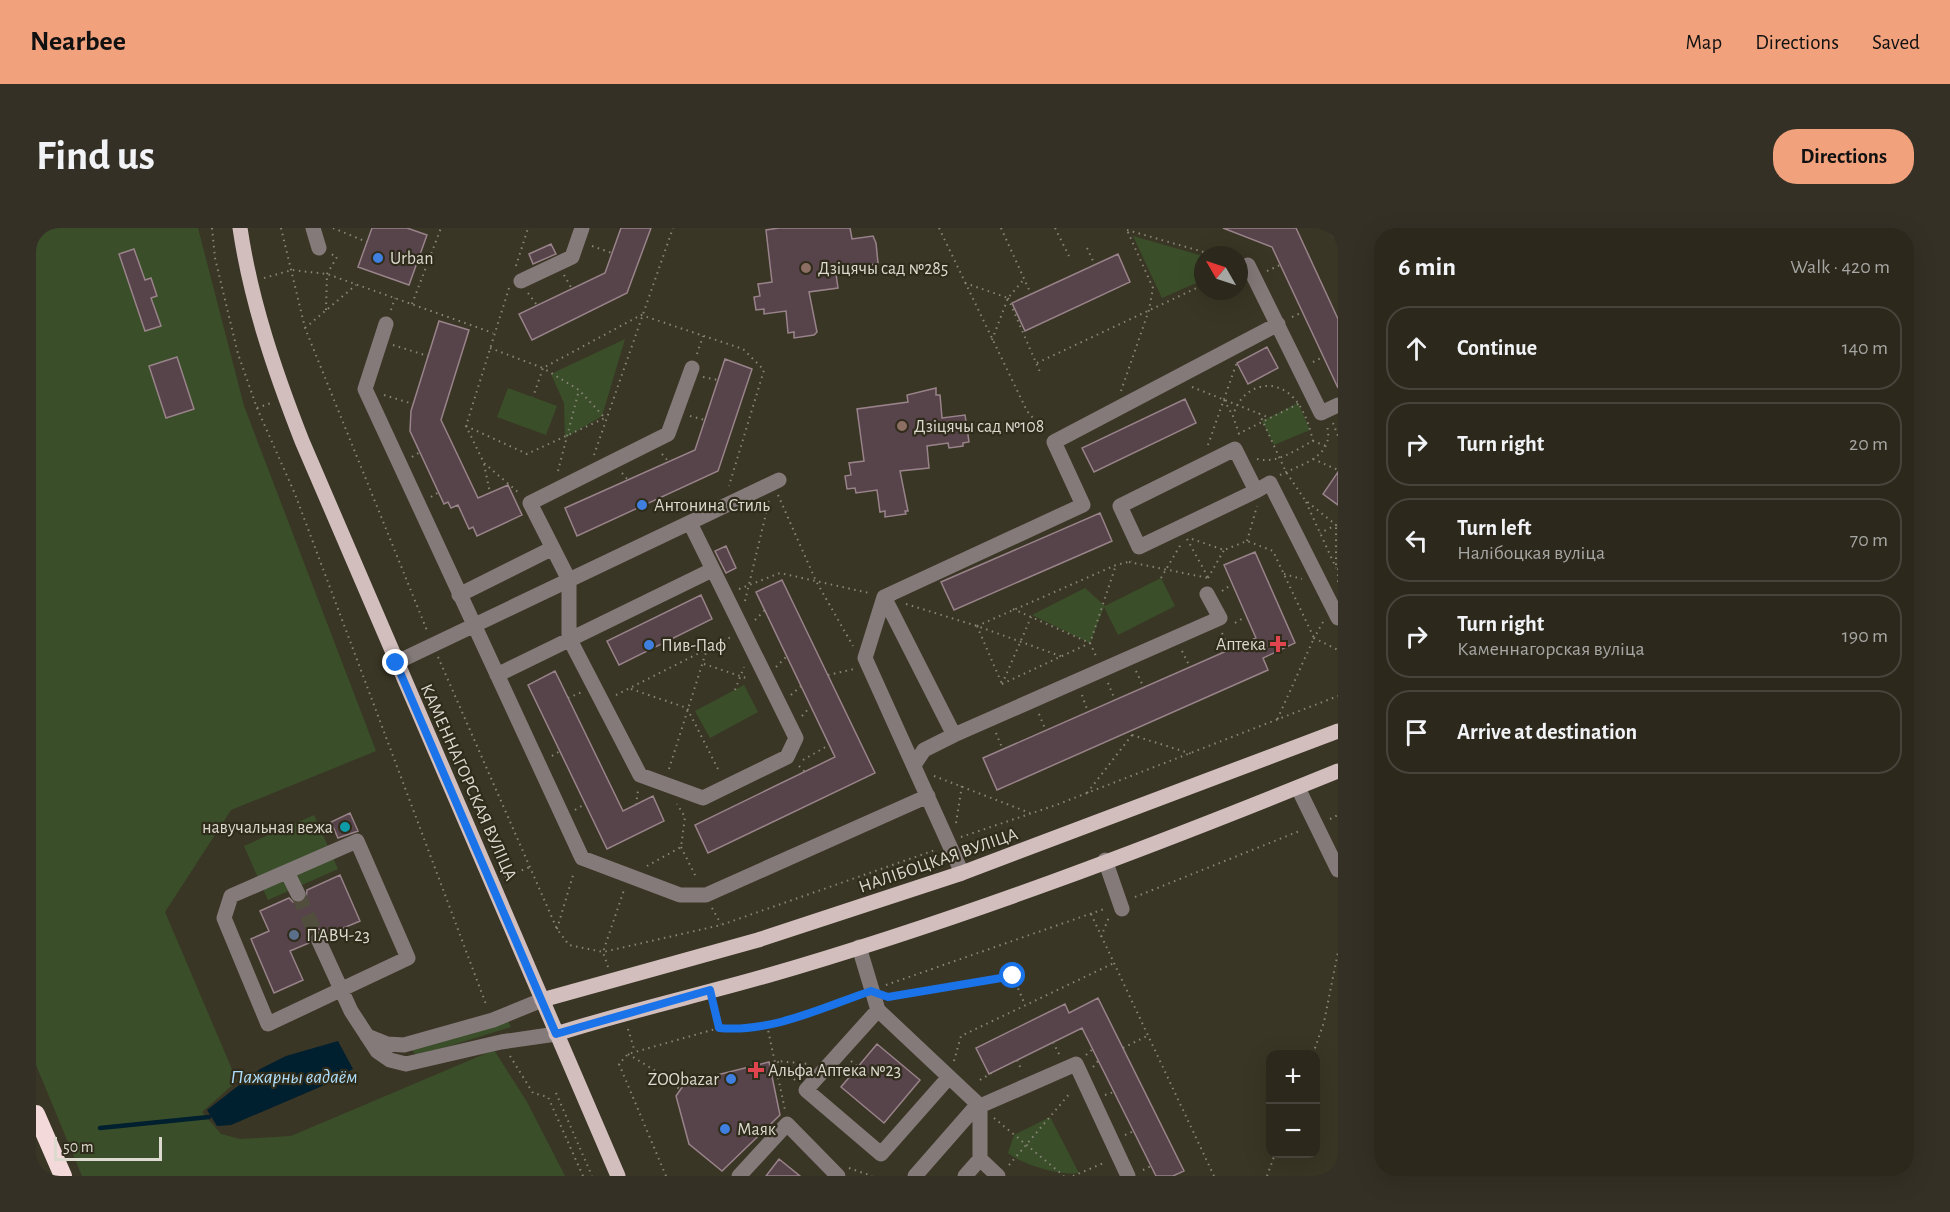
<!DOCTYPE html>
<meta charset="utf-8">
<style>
body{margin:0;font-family:"Alegreya Sans",sans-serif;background:#343025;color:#f1f3f6}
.controls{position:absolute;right:18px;bottom:18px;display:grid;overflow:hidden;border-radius:12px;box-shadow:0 6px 24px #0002}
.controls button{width:54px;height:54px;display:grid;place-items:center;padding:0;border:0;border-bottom:2px solid #48443b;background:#2c281c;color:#f1f3f6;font:30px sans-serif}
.compass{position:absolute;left:1158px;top:18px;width:54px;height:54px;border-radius:50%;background:#2c281c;box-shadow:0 6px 24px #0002;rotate:309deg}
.scale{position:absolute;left:18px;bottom:15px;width:108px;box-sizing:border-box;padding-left:6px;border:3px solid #dcd9cf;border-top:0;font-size:16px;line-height:21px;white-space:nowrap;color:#dcd9cf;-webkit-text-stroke:4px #302c1b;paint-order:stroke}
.stop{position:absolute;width:18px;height:18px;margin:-14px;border:4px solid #1a73e8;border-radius:50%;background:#fff}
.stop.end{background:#1a73e8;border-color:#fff;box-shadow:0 2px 6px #0008}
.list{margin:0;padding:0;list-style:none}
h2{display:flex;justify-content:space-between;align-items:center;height:78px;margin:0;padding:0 24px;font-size:26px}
h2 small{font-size:20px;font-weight:400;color:#a6a6a3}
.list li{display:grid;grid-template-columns:39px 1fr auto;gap:18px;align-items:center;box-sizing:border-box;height:84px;margin:0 12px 12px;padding:0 12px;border:2px solid #48443b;border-radius:24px}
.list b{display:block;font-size:22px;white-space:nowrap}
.list p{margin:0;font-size:20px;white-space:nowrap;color:#a6a6a3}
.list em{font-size:20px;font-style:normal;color:#a6a6a3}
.icon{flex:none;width:33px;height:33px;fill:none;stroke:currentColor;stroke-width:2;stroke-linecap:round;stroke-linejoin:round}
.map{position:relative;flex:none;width:1302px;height:948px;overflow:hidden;border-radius:24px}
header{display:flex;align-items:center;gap:36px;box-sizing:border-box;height:84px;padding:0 30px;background:#f1a17c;color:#111}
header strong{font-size:28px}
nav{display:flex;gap:33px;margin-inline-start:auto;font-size:21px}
.intro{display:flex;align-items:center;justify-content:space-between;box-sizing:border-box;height:144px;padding:0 36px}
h1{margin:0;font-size:42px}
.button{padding:15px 27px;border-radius:24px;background:#f1a17c;color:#111;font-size:21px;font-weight:700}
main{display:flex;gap:36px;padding:0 36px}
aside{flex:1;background:#2c281c;border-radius:24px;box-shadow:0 6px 24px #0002}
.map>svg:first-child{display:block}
.green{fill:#3a4f29}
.water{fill:#001f2f}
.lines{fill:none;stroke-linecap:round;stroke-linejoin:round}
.stream{stroke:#001f2f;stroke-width:4.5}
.building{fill:#57434a;stroke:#99838a;stroke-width:1.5}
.minor-tunnel{stroke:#524e3e;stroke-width:15;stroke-dasharray:15 8;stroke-linecap:butt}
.path{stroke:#898578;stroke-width:2;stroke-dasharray:1.5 4.5;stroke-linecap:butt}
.minor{stroke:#857a7a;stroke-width:15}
.major{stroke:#d3bebe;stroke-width:15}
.highway{stroke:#f3d9d9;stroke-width:18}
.route{stroke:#1a73e8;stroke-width:8}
.shop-dot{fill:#3f7fe0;stroke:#302c1b;stroke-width:2}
.education-dot{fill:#8d6e63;stroke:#302c1b;stroke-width:2}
.health-dot{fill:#e0444e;stroke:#302c1b;stroke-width:2}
.culture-dot{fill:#0f9aa8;stroke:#302c1b;stroke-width:2}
.service-dot{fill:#5c6f8a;stroke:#302c1b;stroke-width:2}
.labels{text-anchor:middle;stroke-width:4.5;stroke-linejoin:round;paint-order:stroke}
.poi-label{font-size:18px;fill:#dcd9cf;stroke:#302c1b;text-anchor:start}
.street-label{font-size:18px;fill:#dcd9cf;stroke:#302c1b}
.water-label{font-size:20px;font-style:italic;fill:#aedffe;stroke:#302c1b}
</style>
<header>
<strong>Nearbee</strong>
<nav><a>Map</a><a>Directions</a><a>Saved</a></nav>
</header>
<div class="intro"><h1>Find us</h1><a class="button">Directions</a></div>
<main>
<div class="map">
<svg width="1302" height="948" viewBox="0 0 1302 948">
<rect width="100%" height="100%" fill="#3a3625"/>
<path class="green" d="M16,0h146l46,178 132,345 -145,59 -66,102 72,169 -35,31 19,22 19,5 51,-3 203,-86 33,52 38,74h-483l-46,-111v-832z
M1097,8l70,20v24l-41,18z
M589,111l-23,77 -37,22 -1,-35 -13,-29z
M472,160l49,18 -11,29 -49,-18z
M1262,175l12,27 -36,15 -12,-24z
M1125,350l14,28 -57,29 -14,-28 -14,36 -58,-28 53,-27 20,18z
M708,457l14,27 -48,26 -15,-27z
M278,587l24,54 -70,31 -24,-54z
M471,791l4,8 -94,29 -6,-7z
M1014,889l29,56c-18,3 -56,-8 -71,-20l6,-18z"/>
<path class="water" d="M302,813l15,28 -33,18 -89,38 -14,1 -10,-16 53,-41 26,-13z"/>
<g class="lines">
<path class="stream" d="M64,900l109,-11"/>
</g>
<path class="building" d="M336,0h35l20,7 -18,50 -51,-18z
M585,0h30l-24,65 -95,47 -13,-26 86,-41z
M743,0h71l2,11 21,-3 3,7 2,20 -20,6 -1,-5 -22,3 3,21 -29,4 8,40 -3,3 -20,3v-6l-6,1 -2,-22 -22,3v-5l-8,1 -2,-13 6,-1 -2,-12 14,-2 -6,-52z
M1187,0h73l42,91v69l-66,-141z
M515,16l5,10 -23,10 -4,-10z
M98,21l11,31 6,-2 6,18 -6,2 10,28 -16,5 -26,-77z
M1082,26l12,28 -105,49 -13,-28z
M403,93l30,9 -28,90 37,78 30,-13 14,30 -45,21 -4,-9 -4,2 -11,-24 -7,3 -3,-6 -4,2 -34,-73 1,-20z
M1231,119l11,21 -30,16 -11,-21z
M141,129l17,52 -28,9 -17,-52z
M689,131l27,10 -34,102 -141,65 -12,-28 130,-58z
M900,160v7h4l2,23 23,-3 4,27 -6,1v3l-14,2 -1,-5 -21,3 2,22 -29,3 8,40h-3l1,3 -21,3v-6l-5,1 -3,-22 -21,3 -1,-5 -8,1 -2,-13 6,-1 -2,-12 15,-2 -7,-52 51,-7 -1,-7z
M1149,171l11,24 -102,49 -12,-24z
M1302,244v33l-15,-11z
M1064,285l12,28 -158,69 -13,-28z
M690,318l10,22 -10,5 -11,-22z
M1219,324l40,91 -32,15 5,12 -271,120 -14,-32 273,-120 -32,-73z
M746,352l93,193 -167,80 -13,-28 140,-68 -79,-165z
M665,367l11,24 -93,46 -12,-24z
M519,443l68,140 30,-15 11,25 -57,28 -79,-164z
M314,585l8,18 -20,7 -7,-16z
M304,647l20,46 -33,14 -8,-6 -9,4 -1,10 -19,8 13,29 -29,13 -23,-54 18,-8 -9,-20 29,-13 4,4 9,1 4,-4 1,-9z
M1062,770l86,173 -11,5h-17l-74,-148 -93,46 -13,-26 89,-44 4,9z
M841,816l43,36 -36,43 -43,-36z
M733,834l11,53 -58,56 -33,-27 -13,-48 9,-13z
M743,931l21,17h-34z"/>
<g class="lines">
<path class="minor-tunnel" d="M262,666l20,45"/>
<path class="path" d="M176,0l3,30 23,96 19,54 38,86 192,513
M245,0l24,100 123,305
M297,0l34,14
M903,0l88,183 18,21
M965,0l30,66
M1019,0l14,28
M1091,2l87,25
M556,18l20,7
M1051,20l8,17
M480,38l12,-38
M1231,43l13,-6
M528,47l8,14
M228,50l28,-8 35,4 166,59
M929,55l43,15 17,-20
M473,60l-43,138 18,37 35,30
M492,65l9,12
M972,70l32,74
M376,76l29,-76
M290,82l1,-36 10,-17 -6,-3
M355,82l4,-12
M1256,89l11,-5
M269,100l51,-43
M956,112l16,-42
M357,117l35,11
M454,120l53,20 98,-53 102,34 21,21 -35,116
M661,126l6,-18
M1277,134l10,-5
M1001,135l166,-78
M667,149l15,3
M1156,159l78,31
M1085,163l28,-81 4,-22 -26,-58
M348,167l29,9
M1188,172l9,16
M221,180l14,-5
M1223,185l27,59 19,28 31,25 -16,8
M654,188l15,4
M1297,195l5,13
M430,198l61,28 78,-36 -26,-28 -36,-22 -10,29
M1202,206l62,-31
M1203,206l-6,-18c8,-31 43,-42 64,-14 8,10 13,26 16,39
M1172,217l29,-83
M626,226l6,7
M558,227l79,-227
M376,229l8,-5
M1221,231c21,5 38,-9 56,-18l13,5
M1277,231l25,11
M448,236l6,29
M522,243l21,-81
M586,245l6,7
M1244,247c21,-11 55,-18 47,-49
M742,267l38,86 37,65
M395,269l8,-5
M1270,274l30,66
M1151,311l22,40
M1156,311l32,11 23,-9 26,10 41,87 -37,82
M1211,313l10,-35
M1093,334l79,16
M1300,337v-40l2,1
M1248,346l18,5
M1125,350l20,-34
M1172,350l16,-28
M1302,354v-16
M703,361l41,-16 89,20
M1186,363l10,-7
M709,373l24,-100
M870,376l71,22 86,31
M977,381l77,34 6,13
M719,392l10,-10
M1287,394l-9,16 24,12
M1199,395l10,-6
M941,398l139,-61 16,-4
M941,398l25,58
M1186,405l7,17
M1146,423l8,16
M402,429l119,272 12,16 34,7 118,-27 214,-75
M668,436l45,15
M740,439l11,-11
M1100,443l8,17
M792,447l26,-6
M1072,455l7,17
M966,456l88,-41 26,-78
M966,456l30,-69
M595,461l56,19 33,65
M699,462l9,-23
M580,467l115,-58
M755,467l10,-9
M1046,467l6,17
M532,470l14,-6
M1003,486l7,17
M766,488l8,-9
M960,505l7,17
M1096,507l60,19
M516,528l8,-5
M767,532l26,-15
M763,538l6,6
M633,541l38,-120
M898,548l96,37
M1051,565l45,-58 -2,-4
M600,577l2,-15
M539,582l10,-6
M1294,591l8,-4
M920,595l6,-38
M925,609l95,-32 282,-109
M645,619l16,32
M611,638l34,-19 4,-30 -8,-13
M469,649l25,-10
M1099,669l167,-67
M676,680l9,16
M1055,686l123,262
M521,701l17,-57
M1065,709l8,-20
M572,739l-5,-15 21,-62
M850,757l221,-77
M854,768l123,-20 12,29
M677,776l6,24
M731,797l18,85
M592,801l7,23
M1017,814l7,14
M1087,820l24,-12
M592,826l41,25 11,11
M1277,826l11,-32 14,-70
M1050,827l7,-6
M474,828l23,37 15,4 35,79
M981,832l5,11
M815,833l7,6
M918,833l7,-25 153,-73
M1057,839l5,-6
M759,852l-18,-19 33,3
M944,852l13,-8
M520,865l36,83
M1069,867l9,-3
M958,890l70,58
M1089,907l9,-4
M973,937l62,-73
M813,940l23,8
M1107,942l8,-4
M630,948l-47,-112 9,-10 91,-26 17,2 31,-5 91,-30
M1037,948l33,-14
M1231,948l8,-22"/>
<path class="minor" d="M277,0l6,20
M1300,0l2,4
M1212,37l73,148 17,-8
M485,53l51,-24 10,-29
M350,96l-21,65 217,469 98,37h26l222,-99
M1220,263l-21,-42 -115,57 19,41 117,-56 14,-8 68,135
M654,295l106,215 -9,19 -84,41 -63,-23 -71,-137v-58l-39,-77 138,-69 24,-66
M423,367l94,-47
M848,369l70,138
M359,435l384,-183
M461,447l215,-105
M878,537l10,-15 30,-15 266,-117 -13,-24
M1262,560l40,82
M321,613l51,117 -140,66 -44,-106 7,-22z
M1069,632l17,49
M251,644l11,22
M926,645l-97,-215 19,-61 199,-92 -29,-63 224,-118
M282,711l33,72 26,40 13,9 16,4 95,-22 55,-8
M823,719l19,63 102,96v53l-15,17
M842,782l-72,80 75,64 68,-77
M331,808l20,8 17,1 89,-25 49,-20
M944,878l96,-42 52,112
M944,931l18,17
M703,948l48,-52 51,52
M879,948l63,-72"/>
<path class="major" d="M204,0c11,74 35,144 62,213l316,735
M506,772l216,-60 204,-67 376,-142
M520,806c69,-22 140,-38 210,-58 194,-56 385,-129 572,-205"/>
<path class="highway" d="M0,886l27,62"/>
</g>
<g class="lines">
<path class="route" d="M360,435l160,371 154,-44 9,38c52,5 105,-21 152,-37l17,6 125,-21"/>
</g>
<g class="shop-dot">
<circle cx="342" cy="30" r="6"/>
<circle cx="606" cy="277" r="6"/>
<circle cx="613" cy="417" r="6"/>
<circle cx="695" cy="851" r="6"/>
<circle cx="689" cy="901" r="6"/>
</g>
<g class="education-dot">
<circle cx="770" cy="40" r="6"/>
<circle cx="866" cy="198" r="6"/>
</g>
<g class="health-dot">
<path d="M1239 407h6v6h6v6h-6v6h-6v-6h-6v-6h6z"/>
<path d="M717 833h6v6h6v6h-6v6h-6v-6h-6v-6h6z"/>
</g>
<circle class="culture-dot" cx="309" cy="599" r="6"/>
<circle class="service-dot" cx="258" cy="707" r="6"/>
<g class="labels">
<g class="poi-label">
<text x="354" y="36">Urban</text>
<text x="782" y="46">Дзіцячы сад №285</text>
<text x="878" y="204">Дзіцячы сад №108</text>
<text x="618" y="283">Антонина Стиль</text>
<text x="1230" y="422" text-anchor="end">Аптека</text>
<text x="625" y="423">Пив-Паф</text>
<text x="297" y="605" text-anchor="end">навучальная вежа</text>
<text x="270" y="713">ПАВЧ-23</text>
<text x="732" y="848">Альфа Аптека №23</text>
<text x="683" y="857" text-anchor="end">ZOObazar</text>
<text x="701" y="907">Маяк</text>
</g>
<g class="street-label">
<text transform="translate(433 554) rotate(66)" y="6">КАМЕННАГОРСКАЯ ВУЛІЦА</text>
<text transform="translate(902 632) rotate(-19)" y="6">НАЛІБОЦКАЯ ВУЛІЦА</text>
</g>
<g class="water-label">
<text x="258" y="855">Пажарны вадаём</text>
</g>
</g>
</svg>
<div class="controls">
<button>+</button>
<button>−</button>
</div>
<svg class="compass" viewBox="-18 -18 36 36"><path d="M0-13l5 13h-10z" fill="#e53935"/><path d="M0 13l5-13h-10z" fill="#a6a6a3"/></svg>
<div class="scale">50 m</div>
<div class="stop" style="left:977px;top:748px"></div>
<div class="stop end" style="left:360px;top:435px"></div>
</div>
<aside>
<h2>6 min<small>Walk · 420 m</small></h2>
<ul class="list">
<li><svg class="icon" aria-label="ahead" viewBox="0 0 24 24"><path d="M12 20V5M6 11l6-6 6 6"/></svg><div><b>Continue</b></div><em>140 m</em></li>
<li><svg class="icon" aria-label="right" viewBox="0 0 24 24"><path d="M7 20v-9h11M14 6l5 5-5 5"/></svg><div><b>Turn right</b></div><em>20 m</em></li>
<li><svg class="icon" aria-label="left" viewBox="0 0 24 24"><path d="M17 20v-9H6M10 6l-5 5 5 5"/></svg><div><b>Turn left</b><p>Налібоцкая вуліца</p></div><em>70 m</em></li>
<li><svg class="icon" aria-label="right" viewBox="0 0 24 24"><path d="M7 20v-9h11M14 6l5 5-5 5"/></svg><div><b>Turn right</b><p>Каменнагорская вуліца</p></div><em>190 m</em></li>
<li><svg class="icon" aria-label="arrive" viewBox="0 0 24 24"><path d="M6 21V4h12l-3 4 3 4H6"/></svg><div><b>Arrive at destination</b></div></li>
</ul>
</aside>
</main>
